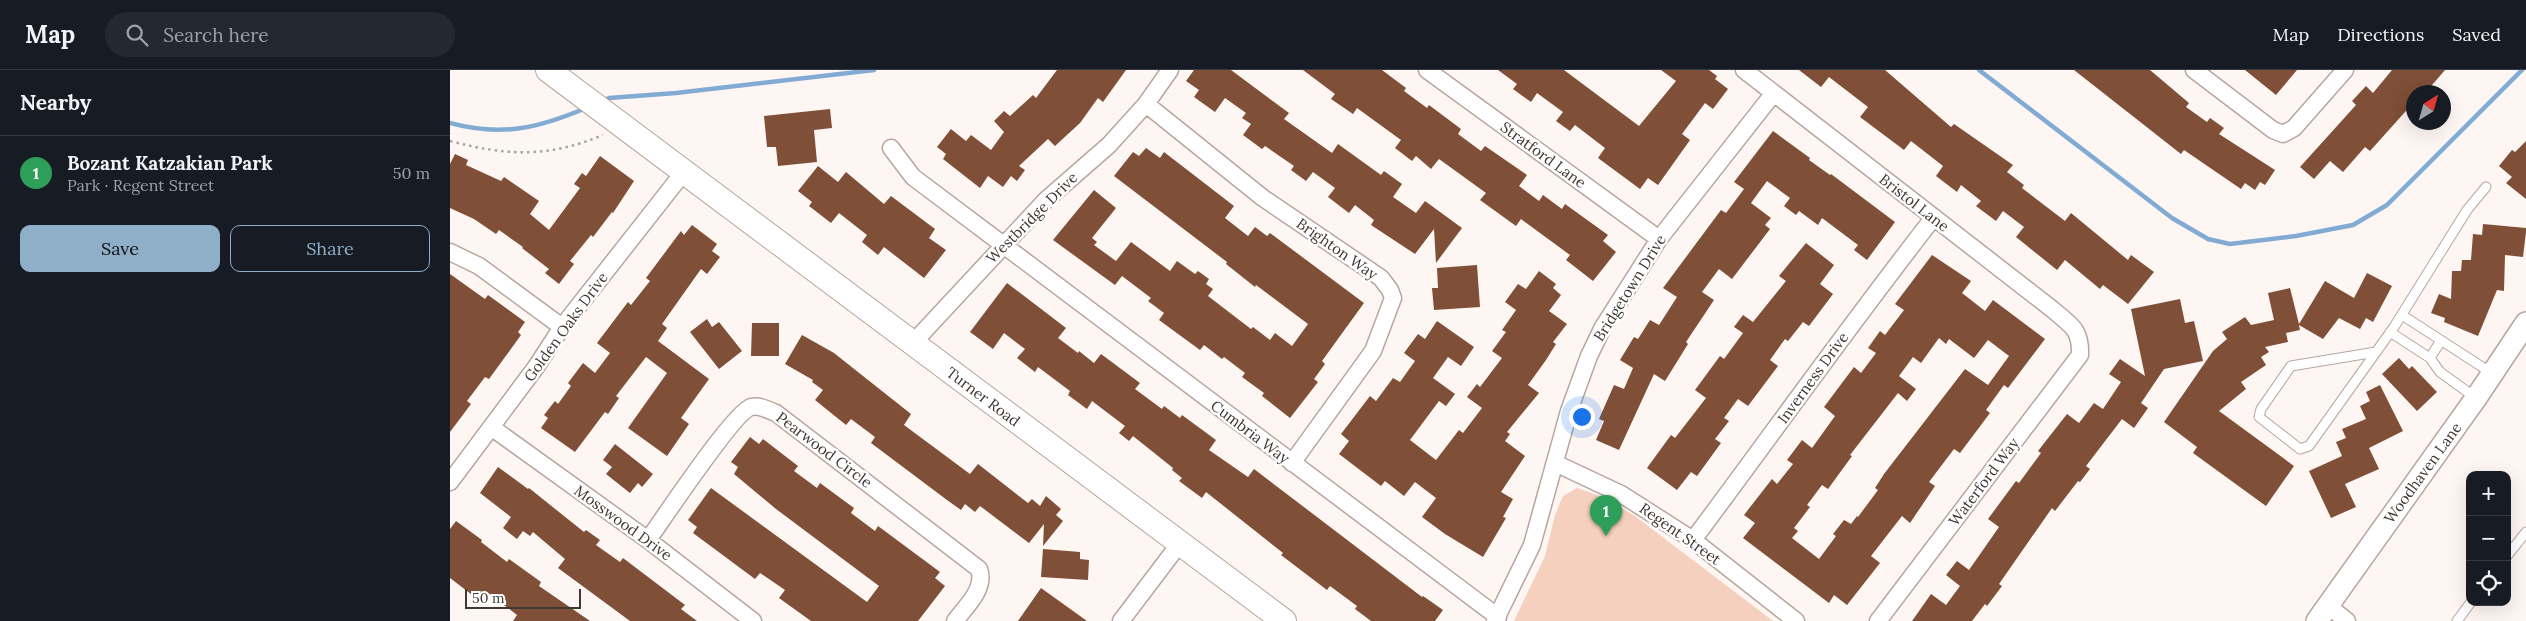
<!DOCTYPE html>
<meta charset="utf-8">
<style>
body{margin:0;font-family:Lora,serif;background:#242831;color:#f1f3f6}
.controls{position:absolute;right:15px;bottom:15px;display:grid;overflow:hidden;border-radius:10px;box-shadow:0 5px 20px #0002}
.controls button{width:45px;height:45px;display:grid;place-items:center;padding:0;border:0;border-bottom:1px solid #363941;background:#171b24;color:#f1f3f6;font:25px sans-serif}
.compass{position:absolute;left:1956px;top:15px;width:45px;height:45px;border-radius:50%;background:#171b24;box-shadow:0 5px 20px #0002;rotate:37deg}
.scale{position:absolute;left:15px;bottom:12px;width:116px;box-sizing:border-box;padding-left:5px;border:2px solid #3f3733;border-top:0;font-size:14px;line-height:18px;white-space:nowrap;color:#3f3733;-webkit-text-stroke:4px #fff;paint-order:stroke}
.you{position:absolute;left:1131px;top:346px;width:18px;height:18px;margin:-12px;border:4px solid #fff;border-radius:50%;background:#1a73e8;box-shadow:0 0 0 8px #1a73e833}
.badge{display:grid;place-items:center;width:32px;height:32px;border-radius:50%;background:#8faec8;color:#fff;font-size:16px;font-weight:700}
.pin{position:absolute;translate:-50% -41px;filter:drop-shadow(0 1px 2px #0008)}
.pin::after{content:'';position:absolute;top:26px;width:18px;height:15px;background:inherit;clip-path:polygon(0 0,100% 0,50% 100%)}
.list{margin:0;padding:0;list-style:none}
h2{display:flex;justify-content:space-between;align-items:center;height:65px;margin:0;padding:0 20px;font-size:21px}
h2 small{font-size:16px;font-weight:400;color:#9ea1a6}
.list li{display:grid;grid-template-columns:32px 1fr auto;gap:15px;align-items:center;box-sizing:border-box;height:75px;padding:0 20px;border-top:1px solid #363941}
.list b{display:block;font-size:19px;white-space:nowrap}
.list p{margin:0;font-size:16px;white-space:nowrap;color:#9ea1a6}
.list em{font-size:16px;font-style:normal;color:#9ea1a6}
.actions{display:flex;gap:10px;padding:15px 20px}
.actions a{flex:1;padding:11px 0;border:1px solid #8faec8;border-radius:10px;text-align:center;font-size:18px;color:#8faec8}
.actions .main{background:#8faec8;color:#111}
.icon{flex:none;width:28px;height:28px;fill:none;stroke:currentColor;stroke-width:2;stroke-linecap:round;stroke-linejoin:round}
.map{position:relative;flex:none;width:2076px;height:551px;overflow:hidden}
header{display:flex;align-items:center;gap:30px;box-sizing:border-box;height:70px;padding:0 25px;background:#171b24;border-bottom:1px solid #363941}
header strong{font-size:24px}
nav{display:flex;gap:28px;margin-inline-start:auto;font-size:18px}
.search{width:350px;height:45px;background:#242831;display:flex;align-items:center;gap:12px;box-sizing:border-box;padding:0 18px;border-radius:28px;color:#9ea1a6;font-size:19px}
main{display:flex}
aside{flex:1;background:#171b24}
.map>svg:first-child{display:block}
.green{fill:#f5d0be}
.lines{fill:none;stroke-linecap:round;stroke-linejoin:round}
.stream{stroke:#82abd4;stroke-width:4.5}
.building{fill:#7f4f37;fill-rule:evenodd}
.service-casing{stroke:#b8a69e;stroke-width:11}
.minor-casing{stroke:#b8a69e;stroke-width:19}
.tertiary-casing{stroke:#b8a69e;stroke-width:24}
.secondary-casing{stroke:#b8a69e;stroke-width:26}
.path{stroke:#aaa29e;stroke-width:2.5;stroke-dasharray:2.5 4;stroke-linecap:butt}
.service{stroke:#fff;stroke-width:9}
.minor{stroke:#fff;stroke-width:16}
.tertiary{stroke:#fff;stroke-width:21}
.secondary{stroke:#fff;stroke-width:24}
.labels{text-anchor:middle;stroke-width:5;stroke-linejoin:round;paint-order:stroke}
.street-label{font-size:15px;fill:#3f3733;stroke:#fff}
</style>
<header>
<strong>Map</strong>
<div class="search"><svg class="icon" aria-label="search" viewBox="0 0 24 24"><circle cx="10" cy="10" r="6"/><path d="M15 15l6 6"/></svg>Search here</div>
<nav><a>Map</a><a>Directions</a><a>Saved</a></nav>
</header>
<main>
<aside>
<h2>Nearby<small></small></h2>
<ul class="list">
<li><span class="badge" style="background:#2e9e5b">1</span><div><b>Bozant Katzakian Park</b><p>Park · Regent Street</p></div><em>50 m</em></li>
</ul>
<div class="actions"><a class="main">Save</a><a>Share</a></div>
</aside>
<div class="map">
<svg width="2076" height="551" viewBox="0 0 2076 551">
<rect width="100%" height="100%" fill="#fef6f2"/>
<path class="green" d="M1127,418l28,10 30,18 138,105h-259l31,-65 10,-41 8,-19z"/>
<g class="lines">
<path class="stream" d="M1529,0l193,148 36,21 22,5 66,-8 57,-11 34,-20 135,-135
M152,31l7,-3 67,-5 198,-23
M0,53c51,14 89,5 136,-15"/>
</g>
<path class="building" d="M607,0h69l-23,32 -5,-4 -18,25 -25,23 -7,-7 -29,27 6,4 -8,11 -6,-5 -8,11 -15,-11 -8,12 -37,-29 3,-5 -9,-7 14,-18 15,12 5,-6 20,15 13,-18 -10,-11 10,-10 6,5 23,-21 3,3z
M744,0h37l58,43 -5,6 48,34 6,-9 43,31 3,-4 18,13 -9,13 23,16 9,-12 37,27 -26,35 -2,-34 -19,25 -44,-29 3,-5 -19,-15 -6,8 -21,-16 7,-9 -22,-16 -7,9 -15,-11 3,-4 -29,-20 -3,3 -19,-14 8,-11 -9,-6 4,-5 -21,-15 -10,14 -21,-15 5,-7 -13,-9z
M853,0h79l24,18 -2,3 23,17 2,-3 32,24 -3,5 23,17 4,-5 42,29 -8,11 20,15 4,-6 19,14 3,-5 43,31 -5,6 13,11 -23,29 -27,-21 4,-5 -49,-36 -5,7 -36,-26 6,-7 -47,-34 -8,10 -15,-13 -4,5 -17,-13 6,-8 -44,-32 -4,6 -22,-15 4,-5z
M1048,0h66l75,56 37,-45 -15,-11h48l8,6 -2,3 13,10 -15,20 -8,-6 -23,31 8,6 -32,45 -10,-7 -8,11 -42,-31 7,-10 -30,-23 -5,6 -14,-10 7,-9 -26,-19 -6,9 -18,-13 4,-5z
M1349,0h86l66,57 3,-3 59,41 -6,7 17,13 -2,3 43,33 6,-8 57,47 3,-5 23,17 -26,32 -25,-19 -3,4 -35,-29 -8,10 -41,-33 8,-10 -21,-16 -7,10 -20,-15 5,-5 -20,-16 -4,7 -21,-16 7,-10 -32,-25 -7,9 -44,-33 8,-10 -39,-30 -8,10z
M1624,0h76l39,33 -3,4 21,15 3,-4 14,10 -5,6 56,36 -10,15 -5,-3 -5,8 -10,-7 -4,6 -57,-39 -3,4z
M1795,0h52l-21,25z
M1942,0h53l-19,22h-12v10l-44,49 -5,-4 -22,25 -13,-11 -16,18 -14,-12 56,-62 -4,-4 14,-15 7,7z
M380,39l2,19 -18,2 3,32 -39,4 -2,-19h-9l-3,-31z
M1323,61l37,27 -1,2 21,15 1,-1 64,48 -28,38 -13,-10 4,-5 -36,-27 -4,7 -19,-14 -3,4 -12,-9 6,-8 -23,-17 -16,22 20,15 -6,7 5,4 -38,50 -13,-10 -17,23 12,8 -28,42 2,2 -23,37 -11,-7 -35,76 -23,-10 8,-19 -5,-2 15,-34 10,4 9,-21 -13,-8 14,-23 4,2 12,-19 9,5 18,-28 -14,-9 58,-78 5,3 18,-24 -10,-7z
M2076,71v58l-20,-16 6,-6 -13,-11 13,-16 3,2z
M696,78l14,10 4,-6 70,54 -9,12 23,18 7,-9 12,9 3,-3 94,70 -42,58 3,3 -11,15 4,3 -28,36 -28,-22 2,-3 -22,-16 3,-4 -21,-16 -2,2 -18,-14 -4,5 -41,-30 5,-7 -16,-12 3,-3 -29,-22 -7,9 -62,-45 41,-50 22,18 -24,30 5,4 -3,3 22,16 15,-19 39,29 7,-10 18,13 3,-3 11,8 -3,5 7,5 -5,7 43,33 2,-2 17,13 5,-7 17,13 16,-22 -52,-39 -1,2 -29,-23 1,-2 -113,-86 19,-24 6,4z
M5,84l13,6 -2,5 35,16 3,-4 35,24 -9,13 19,16 31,-42 -6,-4 8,-11 4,3 14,-20 34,25 -21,32 -1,-1 -19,25 -2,-2 -21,26 4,3 -15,20 -14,-11 4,-4 -27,-21 1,-1 -24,-17 -3,4 -22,-15 -24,-11v-44z
M368,96l20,16 8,-10 38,32 7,-8 44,33 -6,9 17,12 -22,28 -40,-31 -6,8 -16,-13 5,-7 -28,-22 -8,10 -22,-17 3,-4 -14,-11z
M2033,154l43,4v4l-3,25 -18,-2 -1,36 -7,-1 -19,46 -34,-14 1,-4 -14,-5 8,-19 12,5 1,-28h9l1,-11h9l2,-26 9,1z
M242,155l25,19 -5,7 8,6 -13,17 -6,-5 -39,55 5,4 -9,13 51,38 -28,39 8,6 -22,32 -39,-28 39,-55 -21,-16 -30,39 3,2 -11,16 -3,-2 -30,40 -34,-24 7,-10 -4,-3 11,-14 3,3 13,-18 -3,-3 15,-20 12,10 15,-20 -13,-10 31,-41 3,3 19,-24 -4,-3 35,-47 3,4z
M1356,173l28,22 -14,19 13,10 -24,32 -6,-4 -15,19 -3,-2 -15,21 8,6 -30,40 -10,-7 -14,19 5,3 -14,18 6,4 -24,33 -6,-4 -14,18 -30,-22 24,-33 4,3 31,-40 -11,-8 25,-34 4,3 19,-26 -9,-6 9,-12 10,7 33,-41 -7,-5z
M1482,185l39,26 -9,12 23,18 8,-11 52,39 -37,49 -4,-3 -18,25 4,3 -30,40 -6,-4 -25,33 6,4 -25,37 -8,-7 -31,40 9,7 -33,42 -13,-10 -5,8 -86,-65 12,-15 -11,-8 28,-36 5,5 16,-20 -6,-4 15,-20 10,8 23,-32 -11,-9 30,-40 7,6 15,-20 -8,-5 12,-17 5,4 19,-25 -9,-6zM1489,268l7,6 3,-5 25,19 14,-18 21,16 -21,29 -23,-16 -81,105 -9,14 3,2 -20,27 -1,-1 -6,8 -7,-4 -11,14 3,2 -17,23 -27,-21 6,-7 -4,-3 16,-21 -3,-2 15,-20 6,4 24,-33 -2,-1 48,-62 9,8 9,-12 -17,-13 14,-19 8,6z
M1027,195l3,42 -46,3 -2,-22h6l-1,-20z
M1089,201l17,13 -3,4 8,7 -12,16 18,13 -14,18 3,2 -10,16 -18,25 11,8 -32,39 3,2 -5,7 20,15 -24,36 12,7 -10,18 3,1 -23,39 -38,-23 -23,-17 14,-19 -21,-16 -11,14 -19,-15 -4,5 -42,-32 10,-13 -8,-7 29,-38 6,5 17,-23 7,4 15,-21 -11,-8 14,-19 7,5 12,-18 37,26 -13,19 -13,-9 -15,21 22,16 -9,12 -7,-5 -29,39 26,20 23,-30 4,3 19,-25 -15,-11 10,-13 3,3 22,-29 -10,-7 14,-19 -4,-2 14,-20 -11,-8 13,-18 8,5z
M1917,203l25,13 -19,36 -7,-4 -6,11 -21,-11 -16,21 -24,-14 1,5 -14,3 2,9 -23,5 4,5 -8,5 5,8 -25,17 5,7 -27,22 75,55 -28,40 -73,-53 4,-6 -33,-25 49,-71 14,-12 -5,-7 23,-15 6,8 23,-5 -6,-27 22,-5 9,36 26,-43 29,17z
M0,204l35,25 3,-4 37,27 -7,10 3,3 -32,44 -4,-2 -18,24 4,3 -21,28z
M557,213l59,45 -8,10 20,15 1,-2 15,12 7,-9 39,29 -5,6 27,20 2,-3 16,12 2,-3 34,25 -7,10 39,27 6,-8 168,128 1,-1 20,14 -8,11h-64l-16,-12 2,-3 -27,-20 -3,4 -46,-35 2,-2 -77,-61 -4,6 -23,-17 3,-3 -10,-8 1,-2 -40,-32 -4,5 -10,-8 6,-7 -33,-25 -5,8 -19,-14 2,-4 -32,-24 -3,5 -18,-14 8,-9 -21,-16 -11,16 -23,-17z
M1730,229l5,24 9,-2 9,40 -39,8 -23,34 7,5 -14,20 -12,-9 -36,47 4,3 -10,13 -2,-1 -23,30 -3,-3 -53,76 3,2 -15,20 -2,-2 -13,17h-60l19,-27 15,11 14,-19 -14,-11 11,-14 12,9 30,-43 -11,-8 28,-38 3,2 22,-30 -3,-2 29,-37 12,9 15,-20 9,6 18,-27 -12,-8 11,-15 25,17 -14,-67z
M257,249l5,8 7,-5 23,29 -23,18 -29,-37z
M302,253h27v33h-28z
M352,265l32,18 77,61 -7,11 66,49 8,-10 50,39 4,-4 8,7 6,-10 15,13 -5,6 7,6 -20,25 1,-22 -15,19 -49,-37 -5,6 -10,-8 -4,6 -14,-10 -76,-57 4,-6 -24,-18 -5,6 -31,-25 8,-10 -11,-8 1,-2 -28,-16z
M1949,288l10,11 3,-3 25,26 -20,19 -35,-37z
M1930,315l23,46 -34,17 10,21 -34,15 11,23 -25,11 -22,-47 33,-15 -6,-14 10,-4 -4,-9 24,-10 -6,-13 10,-5 -4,-9z
M300,367l9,7 4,-5 35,27 -4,5 23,17 3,-5 34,25 -3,5 24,18 3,-5 62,46 -5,6 10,8 -27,35h-107l-32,-23 6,-8 -25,-17 -5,6 -62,-46 4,-6 -9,-7 23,-32 156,114 12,-16 -103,-77 -42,-35 4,-7 -7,-5z
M165,374l38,30 -11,13 -4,-4 -8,10 -24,-19 6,-7 -9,-7z
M48,397l30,22 1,-1 55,44 2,-2 14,10 -4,5 24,17 3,-4 62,47 -4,4 16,12h-67l-72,-53 7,-9 -32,-27 -3,4 -7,-5 -6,8 -14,-11 8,-11 -31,-24z
M6,451l26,19 -1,2 26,20 2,-3 32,23 -2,4 51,35h-77l4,-6 -30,-23 -7,9 -30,-23v-49z
M593,479l37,3v7l9,1 -1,20 -47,-3z
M591,518l46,33h-69z"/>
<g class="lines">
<defs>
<path id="service" d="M1952,245l91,59
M1940,262l40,26 10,14 36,26
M1926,282l-85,14 -30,43 -2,8 41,32 9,-3 85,-119 73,-117 19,-23
M1980,288l10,-16
M2057,486l19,-24
M2007,551l14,-19"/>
<path id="minor" d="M977,0l232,169
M1294,0l308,239c18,16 29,19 28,46l-202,266
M1744,0l79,60 10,4 11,-6 51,-58
M696,34l117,94 118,80 9,12 3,8 -20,53 -81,112
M441,78l22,29 585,440
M0,182l29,14 83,61
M462,274l134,-144 63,-55 37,-41 24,-34
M41,357l157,113 105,81
M1105,393l66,31 72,46 103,81
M0,412l86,-115 26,-40 121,-154
M198,470c15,-21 86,-128 103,-133 9,-2 17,3 25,6l203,156c7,20 -13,37 -24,52
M1243,470c80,-107 158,-217 241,-323
M1877,535l20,16
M671,551l59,-78
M1045,551l37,-76 37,-134 20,-55 14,-29 56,-88 114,-145"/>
<path id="tertiary" d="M1867,551l159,-223 50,-75"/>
<path id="secondary" d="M98,0l736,551"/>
</defs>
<use href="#service" class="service-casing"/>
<use href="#minor" class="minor-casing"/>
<use href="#tertiary" class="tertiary-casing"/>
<use href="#secondary" class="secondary-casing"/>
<path class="path" d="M0,71c58,15 97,17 153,-6"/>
<use href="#service" class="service"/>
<use href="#minor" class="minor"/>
<use href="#tertiary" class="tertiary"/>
<use href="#secondary" class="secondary"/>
</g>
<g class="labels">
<g class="street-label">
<text transform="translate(1093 85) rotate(36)" y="5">Stratford Lane</text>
<text transform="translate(1464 133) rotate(38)" y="5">Bristol Lane</text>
<text transform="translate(582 148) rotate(-45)" y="5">Westbridge Drive</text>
<text transform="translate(887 179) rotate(35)" y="5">Brighton Way</text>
<text transform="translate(1180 218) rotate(-58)" y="5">Bridgetown Drive</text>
<text transform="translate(116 257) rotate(-54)" y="5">Golden Oaks Drive</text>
<text transform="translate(1363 308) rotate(-54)" y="5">Inverness Drive</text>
<text transform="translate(533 327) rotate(37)" y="5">Turner Road</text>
<text transform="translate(800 362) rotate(37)" y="5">Cumbria Way</text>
<text transform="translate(374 380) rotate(37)" y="5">Pearwood Circle</text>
<text transform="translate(1973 403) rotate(-54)" y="5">Woodhaven Lane</text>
<text transform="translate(1534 412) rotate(-53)" y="5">Waterford Way</text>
<text transform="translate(173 453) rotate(36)" y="5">Mosswood Drive</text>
<text transform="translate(1230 464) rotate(35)" y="5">Regent Street</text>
</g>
</g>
</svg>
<div class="controls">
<button>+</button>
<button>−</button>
<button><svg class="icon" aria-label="locate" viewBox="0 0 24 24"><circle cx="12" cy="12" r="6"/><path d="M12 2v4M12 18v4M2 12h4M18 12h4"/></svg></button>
</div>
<svg class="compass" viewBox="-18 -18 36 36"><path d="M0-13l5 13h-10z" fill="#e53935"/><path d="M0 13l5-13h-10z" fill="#9ea1a6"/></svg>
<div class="scale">50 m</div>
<div class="you"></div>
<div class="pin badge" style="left:1156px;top:466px;background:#2e9e5b">1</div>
</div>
</main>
